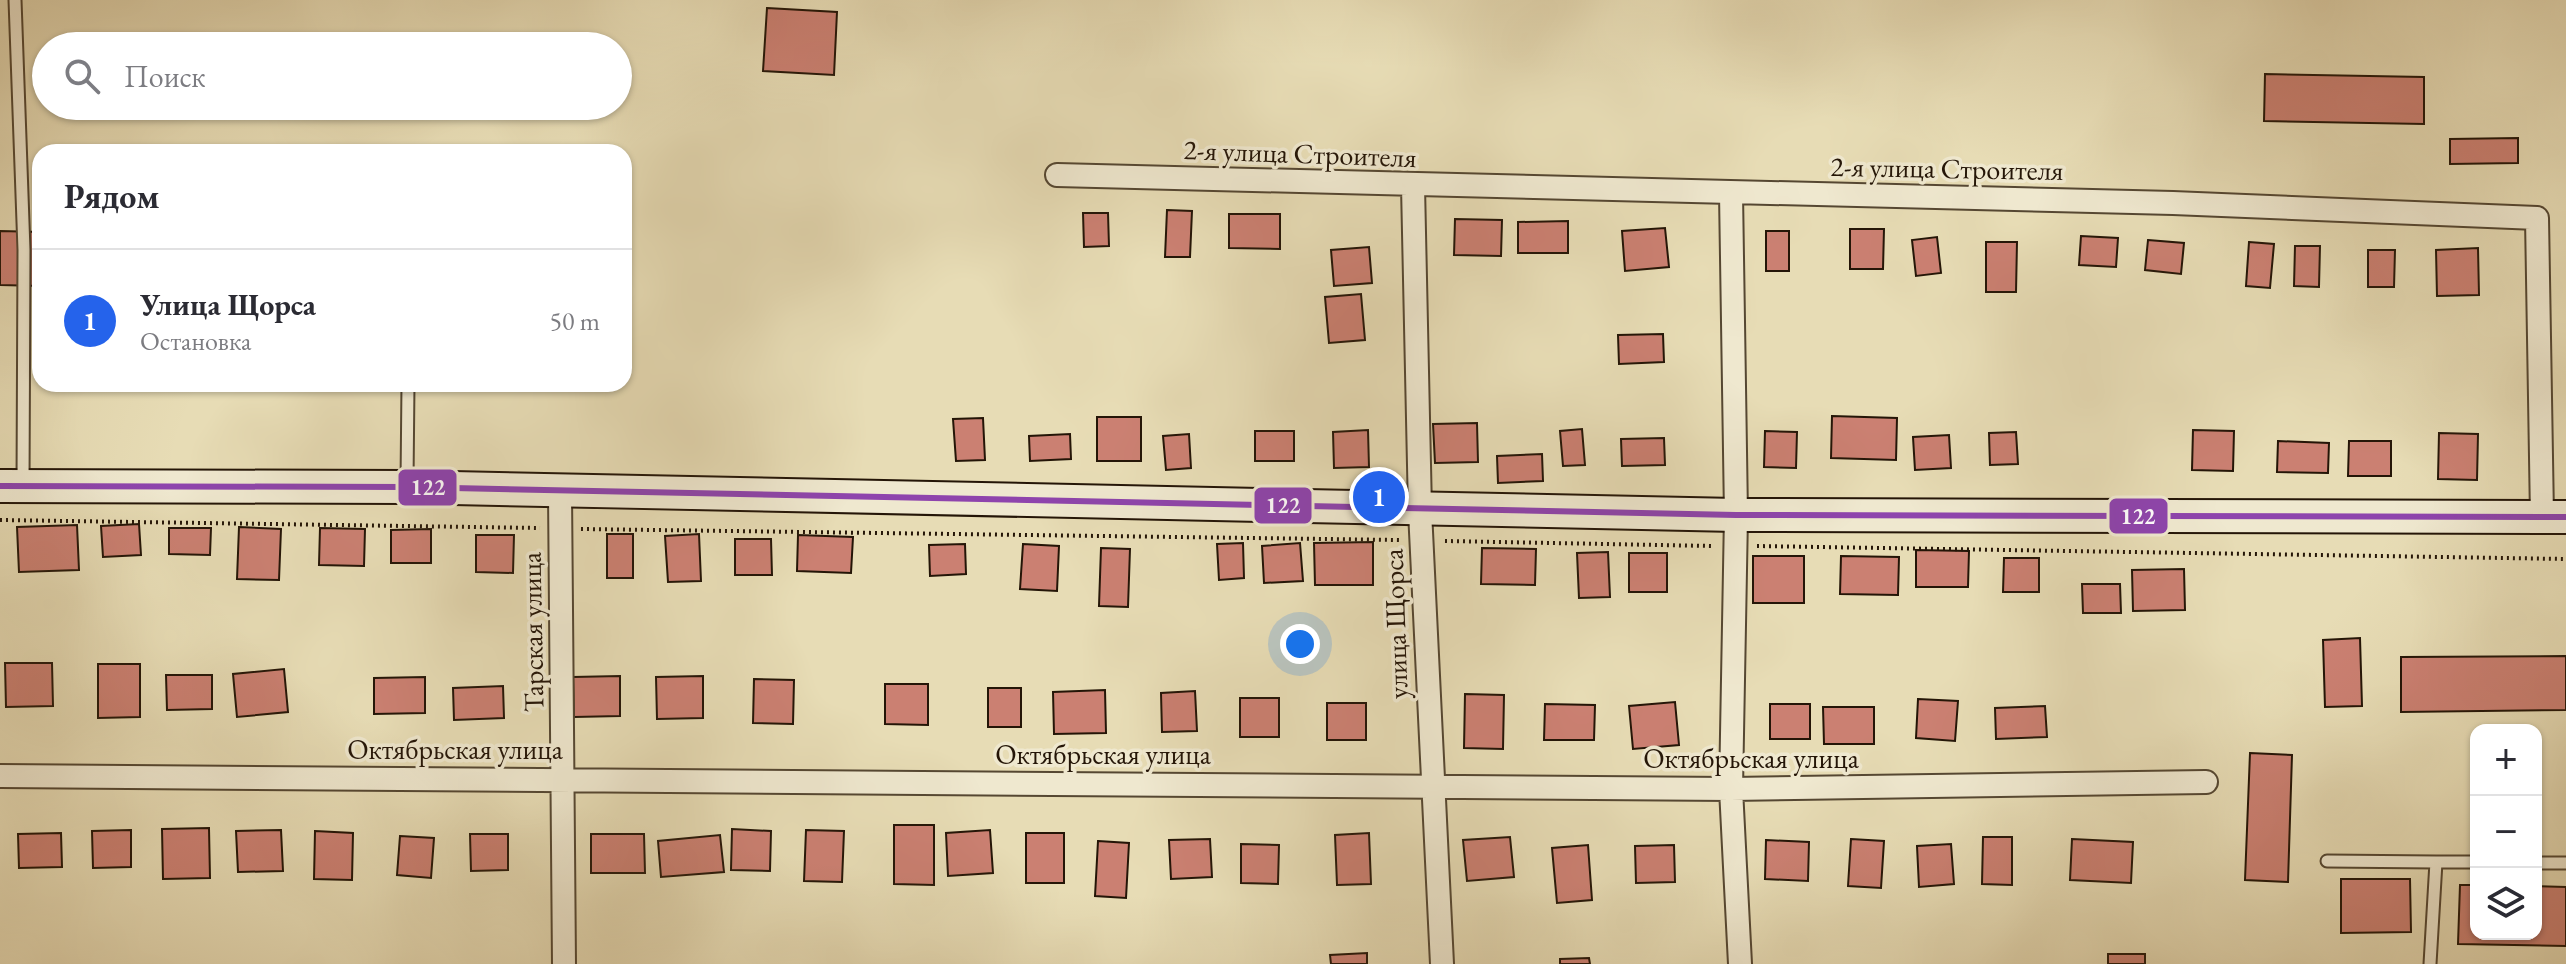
<!DOCTYPE html>
<html lang="ru">
<meta charset="utf-8">
<style>
body{margin:0;font-family:"EB Garamond",serif;background:#f7f7f7;color:#2b2b33}
.controls{position:absolute;right:24px;bottom:24px;display:grid;overflow:hidden;border-radius:16px;box-shadow:0 2px 6px #0004}
.controls button{width:72px;height:72px;display:grid;place-items:center;padding:0;border:0;border-bottom:2px solid #e1e1e2;background:#fff;color:#2b2b33;font:40px sans-serif}
.you{position:absolute;left:1300px;top:644px;width:28px;height:28px;margin:-20px;border:6px solid #fff;border-radius:50%;background:#1a73e8;box-shadow:0 0 0 12px #1a73e833}
.badge{display:grid;place-items:center;width:52px;height:52px;border-radius:50%;background:#2563eb;color:#fff;font-size:26px;font-weight:700}
.pin{position:absolute;translate:-50% -50%;border:4px solid #fff;box-shadow:0 2px 8px #0006}
.list{margin:0;padding:0;list-style:none}
h2{display:flex;justify-content:space-between;align-items:center;height:104px;margin:0;padding:0 32px;font-size:34px}
h2 small{font-size:26px;font-weight:400;color:#7c7c81}
.list li{display:grid;grid-template-columns:52px 1fr auto;gap:24px;align-items:center;box-sizing:border-box;height:144px;padding:0 32px;border-top:2px solid #e1e1e2}
.list b{display:block;font-size:30px;white-space:nowrap}
.list p{margin:0;font-size:26px;white-space:nowrap;color:#7c7c81}
.list em{font-size:26px;font-style:normal;color:#7c7c81}
.icon{flex:none;width:44px;height:44px;fill:none;stroke:currentColor;stroke-width:2;stroke-linecap:round;stroke-linejoin:round}
.map{position:relative;flex:none;width:2566px;height:964px;overflow:hidden}
.search{position:absolute;background:#fff;box-shadow:0 2px 6px #0004;left:32px;top:32px;width:600px;height:88px;display:flex;align-items:center;gap:20px;box-sizing:border-box;padding:0 28px;border-radius:44px;color:#7c7c81;font-size:30px}
.panel{position:absolute;background:#fff;box-shadow:0 2px 6px #0004;left:32px;top:144px;width:600px;height:248px;border-radius:24px}
.map>svg:first-child{display:block}
.building{fill:#cb8072;stroke:#241507;stroke-width:2}
.lines{fill:none;stroke-linecap:round;stroke-linejoin:round}
.lane-casing{stroke:#554732;stroke-width:15}
.street-casing{stroke:#554732;stroke-width:26}
.secondary-casing{stroke:#241507;stroke-width:36}
.path{stroke:#241507;stroke-width:4;stroke-dasharray:2 4;stroke-linecap:butt}
.lane{stroke:#efe8cf;stroke-width:11}
.street{stroke:#efe8cf;stroke-width:22}
.secondary{stroke:#efe8cf;stroke-width:32}
.bus-1-casing{stroke:#efe8cf;stroke-width:12}
.bus-1{stroke:#8e44ad;stroke-width:6}
.labels{text-anchor:middle;stroke-width:7;stroke-linejoin:round;paint-order:stroke}
.street-label{font-size:28px;fill:#241507;stroke:#efe8cf}
.line-badge{stroke:#efe8cf;stroke-width:3}
.badge-label{font-size:22px;text-anchor:middle;font-weight:bold;fill:#fff}
</style>
<div class="map">
<svg width="2566" height="964" viewBox="0 0 2566 964">
<rect width="100%" height="100%" fill="#e7dcb5"/>
<filter id="stains"><feTurbulence type="fractalNoise" baseFrequency=".0025" numOctaves="4"/><feColorMatrix values="0 0 0 0 .2 0 0 0 0 .09 0 0 0 0 .02 0 0 0 .5 -.17"/></filter>
<radialGradient id="worn" r=".72"><stop offset=".6" stop-color="#630" stop-opacity="0"/><stop offset="1" stop-color="#630" stop-opacity=".3"/></radialGradient>
<path class="building" d="M767,8l70,4 -3,63 -71,-4z
M2265,74l159,3v47l-160,-3z
M2518,138v25l-68,1v-25z
M1167,210l25,1 -2,46h-25z
M1083,213h25l1,33 -25,1z
M1229,214h51v35l-51,-1z
M1455,219l47,1 -1,36 -47,-1z
M1568,221v32h-50v-31z
M1665,228l4,39 -44,4 -3,-40z
M1850,229h34l-1,40h-33z
M0,231l40,1v54l-40,-1z
M1766,231h23v40h-23z
M2081,236l37,2 -2,29 -37,-2z
M1937,237l4,36 -25,3 -4,-36z
M2148,240l36,3 -3,31 -36,-4z
M1986,242h31l-1,50h-30z
M2249,242l25,2 -4,44 -24,-2z
M2295,246h25l-1,41 -25,-1z
M1369,247l3,36 -38,3 -3,-36z
M2478,248l1,47 -42,1 -1,-46z
M2368,250h27l-1,37h-26z
M1361,294l4,46 -36,3 -4,-46z
M1663,334l1,28 -45,2 -1,-29z
M1832,416l65,2 -1,42 -65,-2z
M1097,417h44v44h-44z
M983,418l2,42 -29,1 -3,-42z
M1477,423l1,39 -43,1 -2,-39z
M1582,429l3,36 -22,1 -3,-35z
M1368,430l1,37 -35,1 -1,-36z
M2193,430l41,1 -1,40 -41,-1z
M1255,431h39v30h-39z
M1765,431l32,1 -1,36 -32,-1z
M2016,432l2,32 -28,1 -1,-32z
M2439,433l39,1 -1,46 -39,-1z
M1070,434l1,25 -41,2 -1,-25z
M1189,434l2,34 -25,2 -3,-34z
M1949,435l2,33 -36,2 -2,-33z
M1664,438l1,27 -43,1 -1,-27z
M2278,441l51,2 -1,30 -51,-1z
M2349,441h42v35h-43z
M1542,454l1,27 -45,2 -1,-27z
M139,524l2,31 -38,2 -2,-31z
M77,525l2,45 -60,2 -2,-45z
M239,527l42,2 -2,51 -42,-1z
M169,528h42l-1,27 -41,-1z
M320,528l45,1 -1,37 -45,-1z
M431,529v34h-40v-33z
M607,534h26v44h-26z
M699,534l2,47 -33,1 -3,-46z
M476,535h38l-1,38 -37,-1z
M798,535l55,2 -2,36 -54,-2z
M735,539h36l1,36h-37z
M1373,542v43h-58l-1,-42z
M1243,543l1,35 -25,2 -2,-36z
M1300,543l3,38 -39,2 -2,-37z
M965,544l1,30 -36,2 -1,-31z
M1023,544l36,2 -2,45 -37,-2z
M1101,548l29,1 -2,58 -29,-1z
M1482,548l54,1 -1,36 -54,-1z
M1916,550l53,1 -1,36h-52z
M1608,552l2,45 -31,1 -2,-45z
M1629,553h38v39h-38z
M1753,556h51v47h-51z
M1841,556l58,1 -1,38 -58,-1z
M2004,558h35v34h-36z
M2184,569l1,41 -52,1 -1,-41z
M2082,584h38l1,29h-38z
M2360,638l2,68 -37,1 -2,-67z
M2566,656v54l-165,2v-55z
M5,663h47l1,43 -47,1z
M98,664h42v53l-42,1z
M284,669l4,43 -51,5 -4,-43z
M166,675h46v34l-45,1z
M620,676v40l-46,1 -1,-40z
M703,676v42l-46,1 -1,-42z
M425,677v36l-51,1v-36z
M754,679l40,1 -1,44 -40,-1z
M885,684h43v41l-43,-1z
M503,686l1,32 -50,2 -1,-32z
M988,688h33v39h-33z
M1105,690l1,43 -52,1 -1,-42z
M1195,691l2,40 -35,1 -1,-39z
M1465,694l39,1 -1,54 -39,-1z
M1240,698h39v39h-39z
M1918,699l40,2 -3,40 -39,-3z
M1675,702l4,43 -46,4 -4,-43z
M1327,703h39v37h-39z
M1545,704l50,1 -1,35h-50z
M1770,704h40v35h-40z
M2045,706l2,31 -51,2 -1,-31z
M1823,707h51v37h-50z
M2250,753l42,2 -4,127 -43,-2z
M894,825h40v60l-40,-1z
M209,828l1,50 -47,1 -1,-50z
M732,829l39,2 -1,40 -39,-1z
M131,830v37l-38,1 -1,-37z
M281,830l2,41 -45,1 -2,-41z
M806,830l38,1 -2,51 -38,-1z
M990,830l3,43 -45,3 -2,-43z
M315,831l38,2 -1,47 -38,-1z
M61,833l1,34 -43,1 -1,-34z
M1026,833h38v50h-38z
M1369,833l2,51 -34,1 -2,-50z
M470,834h38v36l-37,1z
M591,834h53l1,39h-54z
M720,835l4,37 -63,5 -3,-36z
M400,836l34,2 -3,40 -34,-3z
M1510,837l4,40 -47,4 -4,-41z
M1983,837h29v48l-30,-1z
M1210,839l2,38 -41,2 -2,-39z
M1851,839l33,2 -3,47 -33,-2z
M2072,839l61,3 -2,41 -61,-3z
M1766,840l43,2 -1,39 -43,-2z
M1098,841l31,2 -3,55 -31,-2z
M1241,844l38,1 -1,39 -37,-1z
M1951,844l3,40 -35,3 -2,-41z
M1588,845l4,55 -35,3 -5,-55z
M1674,845l1,37 -39,1 -1,-37z
M2341,879h69l1,53 -70,1z
M2460,885h16v49h60v-48l30,1v59l-108,-2z
M1367,953v11h-36l-1,-9z
M2108,954h37v10h-37z
M1589,958l1,6h-30v-5z"/>
<g class="lines">
<defs>
<path id="lane" d="M15,0l9,250 -1,235
M407,482l1,-98
M2327,861l109,1
M2536,863h30
M2430,964l6,-102h40"/>
<path id="street" d="M1057,175l1116,28 364,15 5,299
M1413,186l7,325 22,453
M1731,193l5,322 -5,274 9,175
M560,492l4,472
M0,776l1731,13 475,-7"/>
<path id="secondary" d="M0,486l407,1 1329,28 830,2"/>
</defs>
<use href="#lane" class="lane-casing"/>
<use href="#street" class="street-casing"/>
<use href="#secondary" class="secondary-casing"/>
<path class="path" d="M0,520l540,8
M581,529l819,11
M1445,541l267,5
M1757,546l809,13"/>
<use href="#lane" class="lane"/>
<use href="#street" class="street"/>
<use href="#secondary" class="secondary"/>
<defs>
<path id="bus-1" d="M0,486l407,1 1329,28 830,2"/>
</defs>
<use href="#bus-1" class="bus-1-casing"/>
<use href="#bus-1" class="bus-1"/>
</g>
<g class="labels">
<g class="street-label">
<text transform="translate(1300 153) rotate(2)" y="10">2-я улица Строителя</text>
<text transform="translate(1947 168) rotate(1)" y="10">2-я улица Строителя</text>
<text transform="translate(1395 624) rotate(-92)" y="10">улица Щорса</text>
<text transform="translate(532 632) rotate(-91)" y="10">Тарская улица</text>
<text x="455" y="759">Октябрьская улица</text>
<text x="1103" y="764">Октябрьская улица</text>
<text x="1751" y="768">Октябрьская улица</text>
</g>
</g>
<g class="line-badge">
<rect x="397" y="468" width="61" height="39" rx="8" fill="#8e44ad"/>
<rect x="1253" y="486" width="60" height="39" rx="8" fill="#8e44ad"/>
<rect x="2108" y="497" width="61" height="38" rx="8" fill="#8e44ad"/>
</g>
<g class="badge-label">
<text x="428" y="495">122</text>
<text x="1283" y="513">122</text>
<text x="2138" y="524">122</text>
</g>
<rect width="100%" height="100%" filter="url(#stains)"/>
<rect width="100%" height="100%" fill="url(#worn)"/>
</svg>
<div class="controls">
<button>+</button>
<button>−</button>
<button><svg class="icon" aria-label="layers" viewBox="0 0 24 24"><path d="M12 4l9 5-9 5-9-5zM3 14l9 5 9-5"/></svg></button>
</div>
<div class="you"></div>
<div class="pin badge" style="left:1379px;top:497px">1</div>
<div class="search"><svg class="icon" aria-label="search" viewBox="0 0 24 24"><circle cx="10" cy="10" r="6"/><path d="M15 15l6 6"/></svg>Поиск</div>
<section class="panel">
<h2>Рядом<small></small></h2>
<ul class="list">
<li><span class="badge">1</span><div><b>Улица Щорса</b><p>Остановка</p></div><em>50 m</em></li>
</ul>
</section>
</div>
